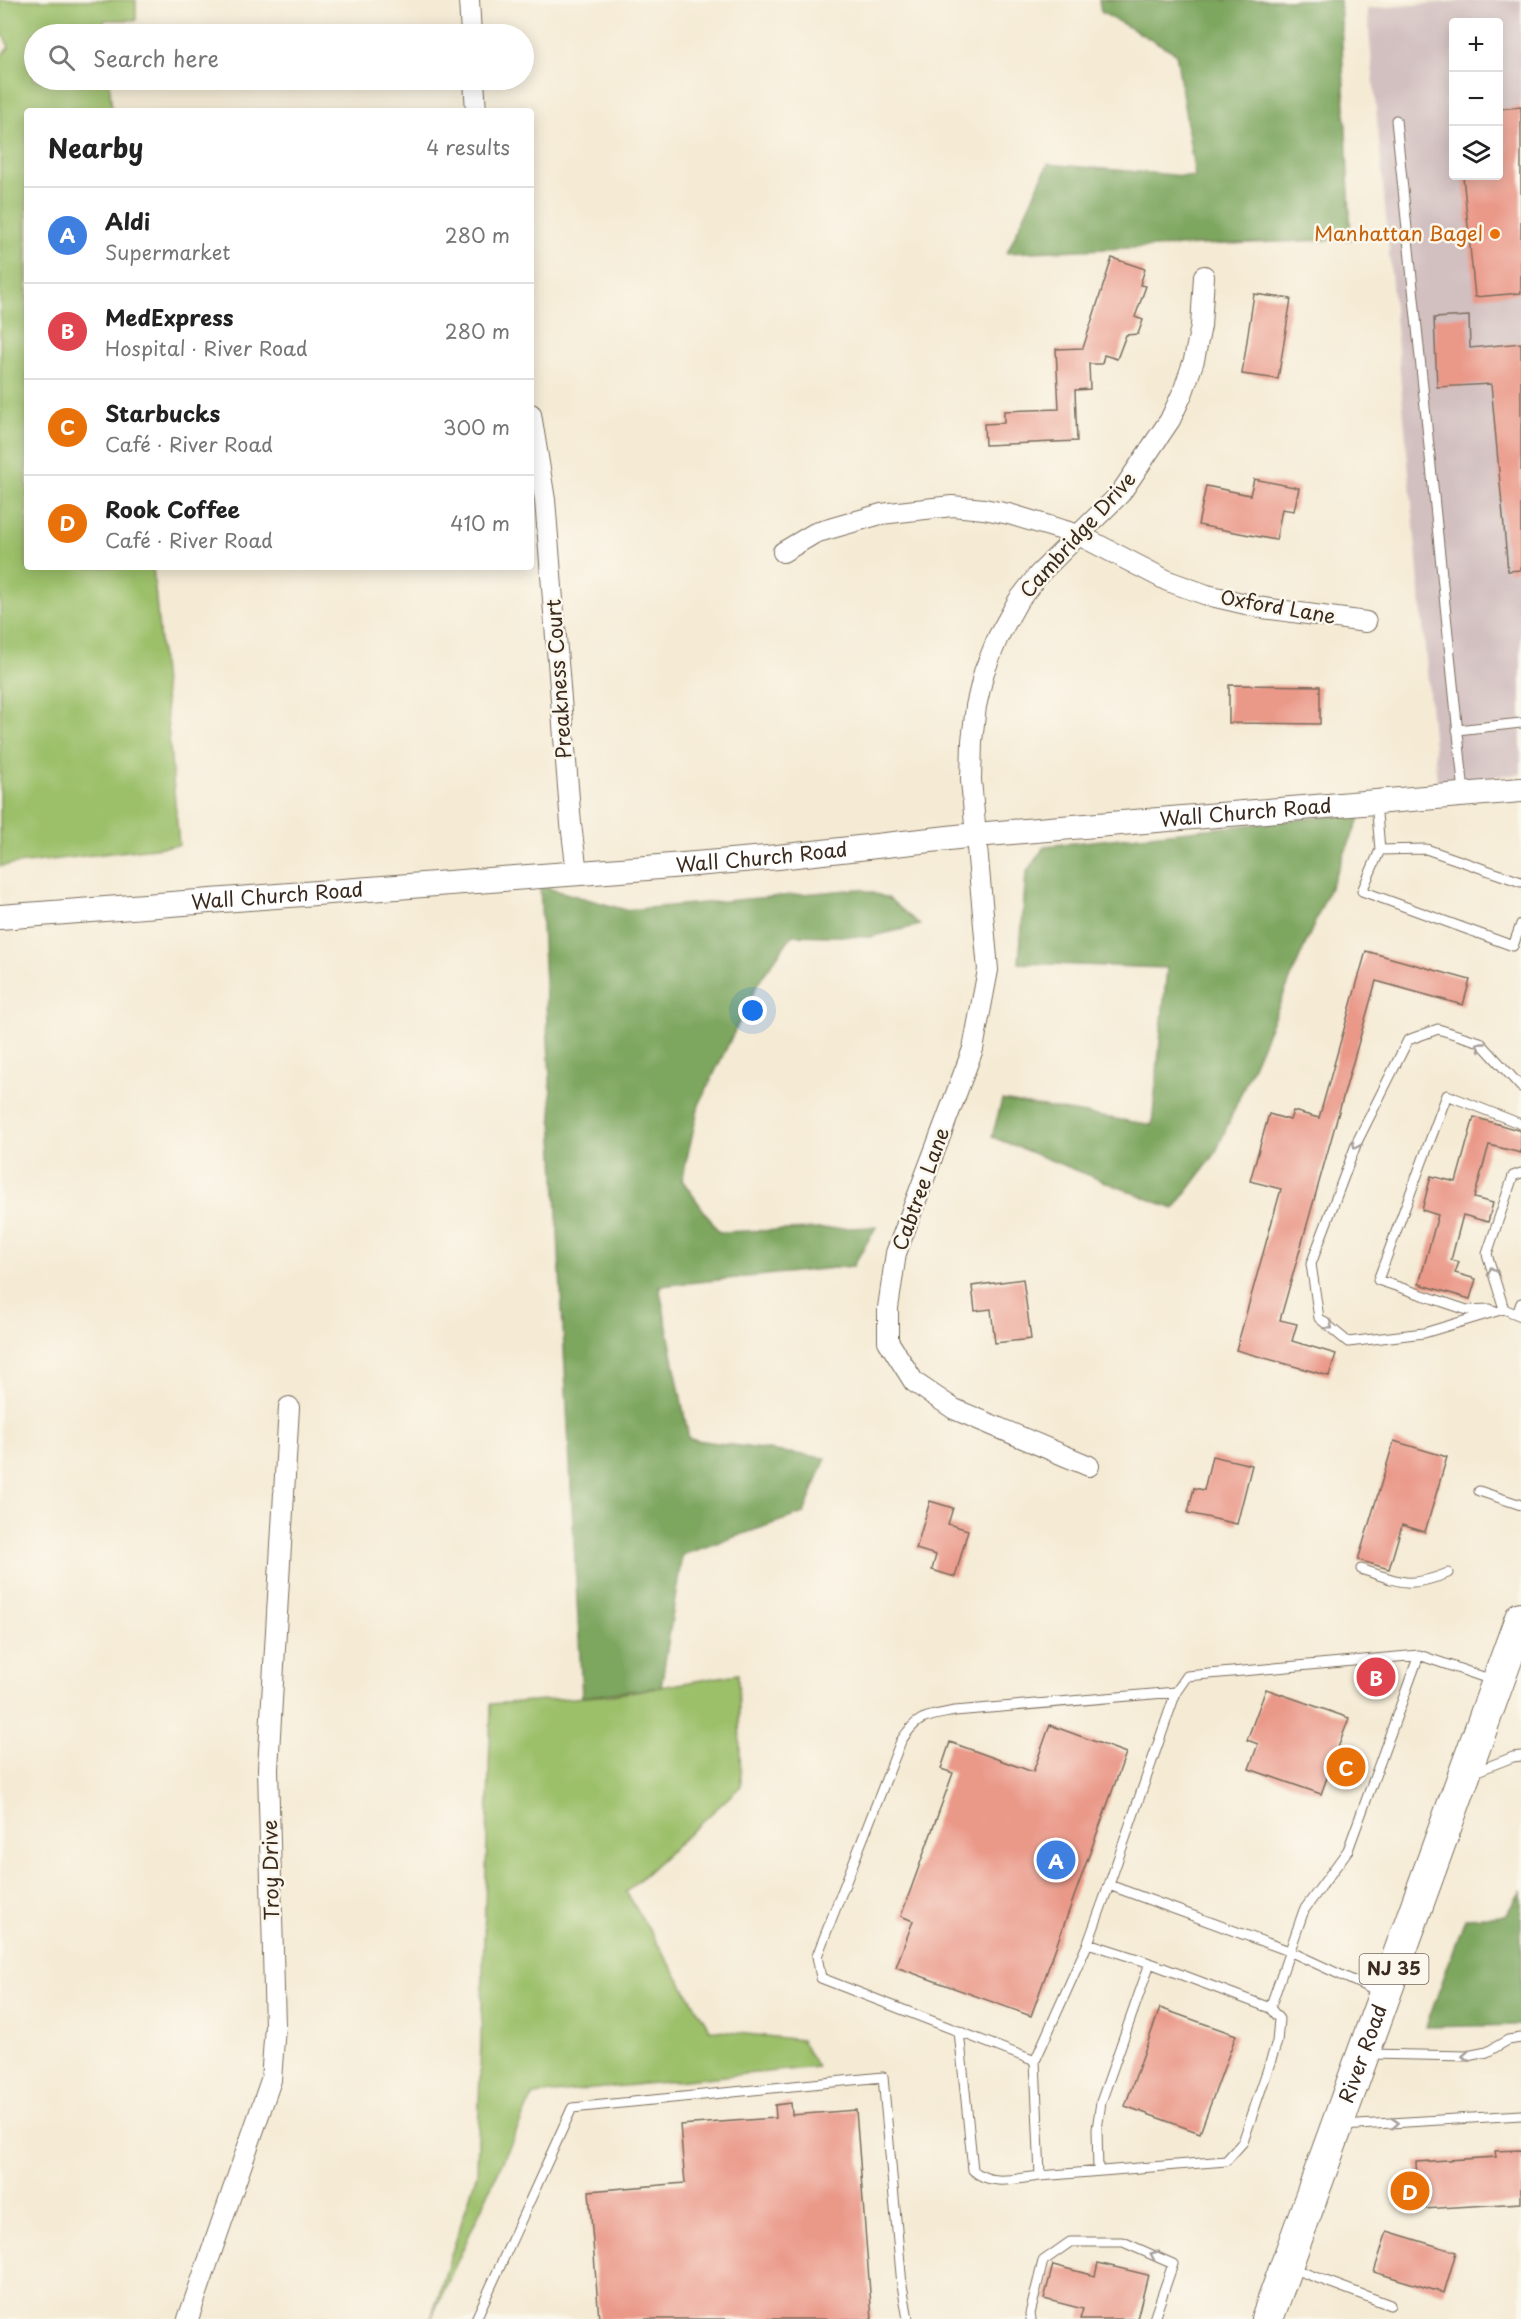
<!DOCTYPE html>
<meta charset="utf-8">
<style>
body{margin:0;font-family:"Playpen Sans",sans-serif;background:#f6f6f6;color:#222}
.controls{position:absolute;right:18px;top:18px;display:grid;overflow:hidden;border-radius:6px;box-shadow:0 3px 15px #0003}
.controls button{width:54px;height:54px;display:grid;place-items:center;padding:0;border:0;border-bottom:2px solid #e0e0e0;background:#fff;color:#222;font:30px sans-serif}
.you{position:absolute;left:753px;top:1011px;width:21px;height:21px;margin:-15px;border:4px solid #fff;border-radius:50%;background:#1a73e8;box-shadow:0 0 0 9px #1a73e833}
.badge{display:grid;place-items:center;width:39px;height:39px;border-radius:50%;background:#b45309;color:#fff;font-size:20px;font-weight:700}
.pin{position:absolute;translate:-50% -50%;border:3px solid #fff;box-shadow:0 2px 6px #0006}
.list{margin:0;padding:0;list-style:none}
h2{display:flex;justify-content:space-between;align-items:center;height:78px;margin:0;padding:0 24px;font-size:26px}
h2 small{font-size:20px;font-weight:400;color:#767676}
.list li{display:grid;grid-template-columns:39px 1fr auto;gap:18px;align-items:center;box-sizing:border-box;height:96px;padding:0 24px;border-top:2px solid #e0e0e0}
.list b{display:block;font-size:22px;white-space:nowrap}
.list p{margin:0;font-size:20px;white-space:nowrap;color:#767676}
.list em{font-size:20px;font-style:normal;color:#767676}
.icon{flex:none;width:33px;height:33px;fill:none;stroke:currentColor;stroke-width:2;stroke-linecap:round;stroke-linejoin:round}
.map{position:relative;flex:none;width:1521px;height:2319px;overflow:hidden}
.search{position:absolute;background:#fff;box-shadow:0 3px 15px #0003;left:24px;top:24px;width:510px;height:66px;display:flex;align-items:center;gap:15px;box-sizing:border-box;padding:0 21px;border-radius:33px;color:#767676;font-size:22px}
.panel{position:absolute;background:#fff;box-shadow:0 3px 15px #0003;left:24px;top:108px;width:510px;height:462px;border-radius:6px}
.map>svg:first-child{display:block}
.industrial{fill:#d2bfc0;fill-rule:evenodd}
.green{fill:#9cc06a;stroke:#6c7544;stroke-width:1.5}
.forest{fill:#7da65e;stroke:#5c683e;stroke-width:1.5}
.building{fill:#ea9888}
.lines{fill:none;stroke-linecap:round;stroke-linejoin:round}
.service-casing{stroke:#7c6e5e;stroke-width:11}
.minor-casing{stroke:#7c6e5e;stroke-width:22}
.tertiary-casing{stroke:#7c6e5e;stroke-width:26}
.trunk-casing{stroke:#7c6e5e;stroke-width:34}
.service{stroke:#fff;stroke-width:9}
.minor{stroke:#fff;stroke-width:20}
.tertiary{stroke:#fff;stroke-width:24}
.trunk{stroke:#fff;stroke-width:32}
.oneway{stroke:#a79f9a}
.food-dot{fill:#e8710a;stroke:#fbf7ec;stroke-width:2}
.labels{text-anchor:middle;stroke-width:5;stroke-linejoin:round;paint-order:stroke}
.shield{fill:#fbf7ec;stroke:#75685c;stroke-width:1.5}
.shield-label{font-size:18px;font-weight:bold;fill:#3b2a1e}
.food-label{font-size:20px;fill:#c56008;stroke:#fbf7ec;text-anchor:end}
.street-label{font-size:20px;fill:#3b2a1e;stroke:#fbf7ec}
</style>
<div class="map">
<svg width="1521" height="2319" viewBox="0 0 1521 2319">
<rect width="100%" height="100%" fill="#fbf7ec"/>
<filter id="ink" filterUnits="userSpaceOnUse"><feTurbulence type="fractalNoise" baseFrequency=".0167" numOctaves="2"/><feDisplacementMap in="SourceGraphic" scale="12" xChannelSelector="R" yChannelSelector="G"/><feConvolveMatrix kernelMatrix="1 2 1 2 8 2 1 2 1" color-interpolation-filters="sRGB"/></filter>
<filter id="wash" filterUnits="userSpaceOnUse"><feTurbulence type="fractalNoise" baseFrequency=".008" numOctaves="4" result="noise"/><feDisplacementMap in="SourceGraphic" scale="24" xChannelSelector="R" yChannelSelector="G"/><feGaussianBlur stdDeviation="1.35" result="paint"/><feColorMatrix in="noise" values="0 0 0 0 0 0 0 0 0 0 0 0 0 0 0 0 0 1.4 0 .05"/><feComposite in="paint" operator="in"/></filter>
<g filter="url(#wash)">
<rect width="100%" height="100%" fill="#f5ebd5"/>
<path class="industrial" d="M1470,0h51v774l-84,7 -70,-772zM1454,22h44v154h-44z"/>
<path class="green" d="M0,0h136v20h-32l1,14h-71v46h75l3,31h-85v456h126l26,278 -179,21v-809l9,-10 -9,-19z
M738,1674l3,112 -115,106 84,138 91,10 16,27 -284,28 -102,224 46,-146 14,-469 121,-9z"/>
<path class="forest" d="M1099,0h241l11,239 -344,14 41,-89 147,13 -19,-124 -75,-41z
M1362,813l-147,341 -41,55 -182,-72 10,-37 150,25 15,-157 -148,-5 7,-90 19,-27z
M540,886l86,24 234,-21 28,9 32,27 -50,12 -78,-2 -34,48 -59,122 -17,75 37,52 157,-5 -23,39 -194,20 30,153 137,19 -22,55 -122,42 -21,132 -79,10z
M1521,1891v134l-95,2 39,-109 40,-2z"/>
<g id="blocks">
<path class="building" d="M1521,107v186l-46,4 -12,-121h35v-67z
M1112,258l33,11 -5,16 6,1 -11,31 8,3 -5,14 -12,1 -9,24 -13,-4 -2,9h-13l1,25 -15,1 2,51 -92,4 -1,-21 20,-1v-12l55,-2 -3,-60 27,-1z
M1254,294l37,5 -13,80 -36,-5z
M1469,316l1,32 51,-5v227l-13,1 -17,-187 -54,3 -3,-69z
M1254,479l45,9 -5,23 -12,-2 -6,31 -78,-15 8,-39 44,9z
M1229,685l91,1v38l-91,-1z
M1366,951l104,29 -7,25 -87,-24 -96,339 17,4 -5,17 44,13 -7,22 -93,-26 45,-161 -31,-8 19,-67 21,6 3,-9 26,7z
M1474,1117l47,14v22l-32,-8 -15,53 19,5 -5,19 -25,-7 -12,45 8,2 -4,11 21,6 -6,20 -51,-15 19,-69 -16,-5 9,-34 25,6z
M1023,1279l8,60 -36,4 -4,-34 -16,2 -3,-25z
M1394,1441l53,16 -22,75 -23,-7 -13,44 -31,-9z
M1212,1456l40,9 -15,59 -49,-11 6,-25 10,2z
M930,1501l23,7 -5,16 20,6 -13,47 -23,-7 4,-15 -20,-6z
M1266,1689l83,29 -28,76 -72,-25 9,-25 -11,-4z
M1050,1725l76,28 -95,263 -135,-49 17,-46 -12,-5 52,-143 -12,-4 9,-27 83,30z
M1160,2008l76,27 -36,98 -75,-27z
M791,2103l1,12 64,-5 16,209h-273l-10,-128 96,-8 -5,-58 96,-7 -1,-13z
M1521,2150v53l-114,7 -1,-28h11l-1,-20 80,-5 -1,-6z
M1387,2231l69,21 -12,41 -70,-21z
M1098,2263l50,12 -11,44h-57l3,-10 -39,-10 9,-34 42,11z"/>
</g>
</g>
<g filter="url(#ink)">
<use href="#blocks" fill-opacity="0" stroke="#7c6e5e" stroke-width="1.5"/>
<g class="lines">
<defs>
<path id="service" d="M1396,120l68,673
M1457,730l64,-7
M1376,802l4,48 -18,41 151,55 8,-22
M1380,850l46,-1 95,33
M1521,1173l-8,3 -26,78 17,55 17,7
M1490,1309l-23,1 -89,-30 69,-185 74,29
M1504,1309l-80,24 -76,9 -29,-24 -8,-54 46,-122 51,-102 30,-11 42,13 41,45
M1517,1314l4,-11
M1479,1491l42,14
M1361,1569c39,13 47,20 87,4
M1176,1692l-221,19c-30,6 -37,4 -54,30l-84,215 4,22 214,83 5,115 186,-15 17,-19 34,-100 2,-23 -9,-11 34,-98 44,-60 71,-195
M1472,1773l41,-16 8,-1
M1088,1943l21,-58
M1380,1993l-91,-42 -180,-66 67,-193 11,-16 232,-21 73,25
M959,2031l14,139c18,17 45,8 67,6
M1368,2054l99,2 20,-4 21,-12 13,-2
M1035,2061l53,-118 62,20 120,45
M1342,2126l179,-11
M1098,2171l-1,-42 4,-27 49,-139
M1291,2268l99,37
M476,2319l96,-211 311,-31 19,208 6,34
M1031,2319l-1,-5 13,-53 27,-19h53l50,22 -19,55"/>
<path id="minor" d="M469,0l2,34
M474,80l2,31
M531,414l14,86 26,324 6,49
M783,552l32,-19 66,-19 71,-8 32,3 25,5 70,21 89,46 39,14 56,13 103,14
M1089,1466l-135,-57 -40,-27 -26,-41v-33l8,-55 77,-204 15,-79 -17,-190 1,-39 4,-35 8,-34 14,-35 20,-36 21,-27 81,-80 50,-74 13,-28 11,-32 7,-34 3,-50
M188,2319l83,-239 4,-54 -7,-257 21,-362"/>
<g id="tertiary">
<path id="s1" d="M0,917l647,-49 131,-11 197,-22 546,-45"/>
</g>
<g id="trunk">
<path id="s2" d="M1267,2319l254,-701"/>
</g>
</defs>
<use href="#service" class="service-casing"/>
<use href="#minor" class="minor-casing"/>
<use href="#tertiary" class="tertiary-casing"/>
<use href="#trunk" class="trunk-casing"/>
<use href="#service" class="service"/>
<use href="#minor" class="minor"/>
<use href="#tertiary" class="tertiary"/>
<use href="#trunk" class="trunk"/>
</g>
<defs><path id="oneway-chevron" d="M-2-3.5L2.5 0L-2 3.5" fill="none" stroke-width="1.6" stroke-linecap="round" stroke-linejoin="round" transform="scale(1.5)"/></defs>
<g class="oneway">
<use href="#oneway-chevron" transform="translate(1480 1046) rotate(-144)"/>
<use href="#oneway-chevron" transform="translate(1356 1145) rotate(113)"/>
<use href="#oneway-chevron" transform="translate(1492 1271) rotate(-107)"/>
<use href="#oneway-chevron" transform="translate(1329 1326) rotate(39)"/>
<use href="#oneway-chevron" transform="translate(1466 2056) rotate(177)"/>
<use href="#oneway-chevron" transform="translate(1395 2123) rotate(-3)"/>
<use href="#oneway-chevron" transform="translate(1154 2255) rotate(-156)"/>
</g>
</g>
<circle class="food-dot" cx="1495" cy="234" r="6"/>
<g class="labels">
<rect class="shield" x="1359.5" y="1954" width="69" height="30" rx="4.5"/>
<g class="shield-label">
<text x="1394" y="1975">NJ 35</text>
</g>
<g class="food-label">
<text x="1483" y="241">Manhattan Bagel</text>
</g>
<g class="street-label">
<text transform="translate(1078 535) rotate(-48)" y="7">Cambridge Drive</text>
<text transform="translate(1278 607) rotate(10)" y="7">Oxford Lane</text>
<text transform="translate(559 679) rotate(-94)" y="7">Preakness Court</text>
<text dy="7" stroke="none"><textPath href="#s1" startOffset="1250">Wall Church Road</textPath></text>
<text dy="7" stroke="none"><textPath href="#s1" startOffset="764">Wall Church Road</textPath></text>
<text dy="7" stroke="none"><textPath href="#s1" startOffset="278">Wall Church Road</textPath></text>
<text transform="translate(921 1189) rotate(-70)" y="7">Cabtree Lane</text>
<text transform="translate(271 1870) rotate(-91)" y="7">Troy Drive</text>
<text dy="7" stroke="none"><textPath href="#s2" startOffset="282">River Road</textPath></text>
</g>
</g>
</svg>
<div class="controls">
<button>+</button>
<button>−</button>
<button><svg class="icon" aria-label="layers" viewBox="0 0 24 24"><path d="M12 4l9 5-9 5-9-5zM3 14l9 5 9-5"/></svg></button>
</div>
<div class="you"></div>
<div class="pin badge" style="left:1056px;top:1860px;background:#3f7fe0">A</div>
<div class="pin badge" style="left:1376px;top:1677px;background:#e0444e">B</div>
<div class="pin badge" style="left:1346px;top:1767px;background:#e8710a">C</div>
<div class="pin badge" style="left:1410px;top:2191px;background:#e8710a">D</div>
<div class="search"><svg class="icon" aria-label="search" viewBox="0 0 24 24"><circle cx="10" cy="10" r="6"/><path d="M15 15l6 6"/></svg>Search here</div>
<section class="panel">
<h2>Nearby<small>4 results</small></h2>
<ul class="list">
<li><span class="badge" style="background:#3f7fe0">A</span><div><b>Aldi</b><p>Supermarket</p></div><em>280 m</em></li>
<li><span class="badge" style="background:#e0444e">B</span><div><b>MedExpress</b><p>Hospital · River Road</p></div><em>280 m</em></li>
<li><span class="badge" style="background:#e8710a">C</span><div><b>Starbucks</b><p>Café · River Road</p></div><em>300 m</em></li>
<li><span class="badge" style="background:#e8710a">D</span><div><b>Rook Coffee</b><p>Café · River Road</p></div><em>410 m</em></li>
</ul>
</section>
</div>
